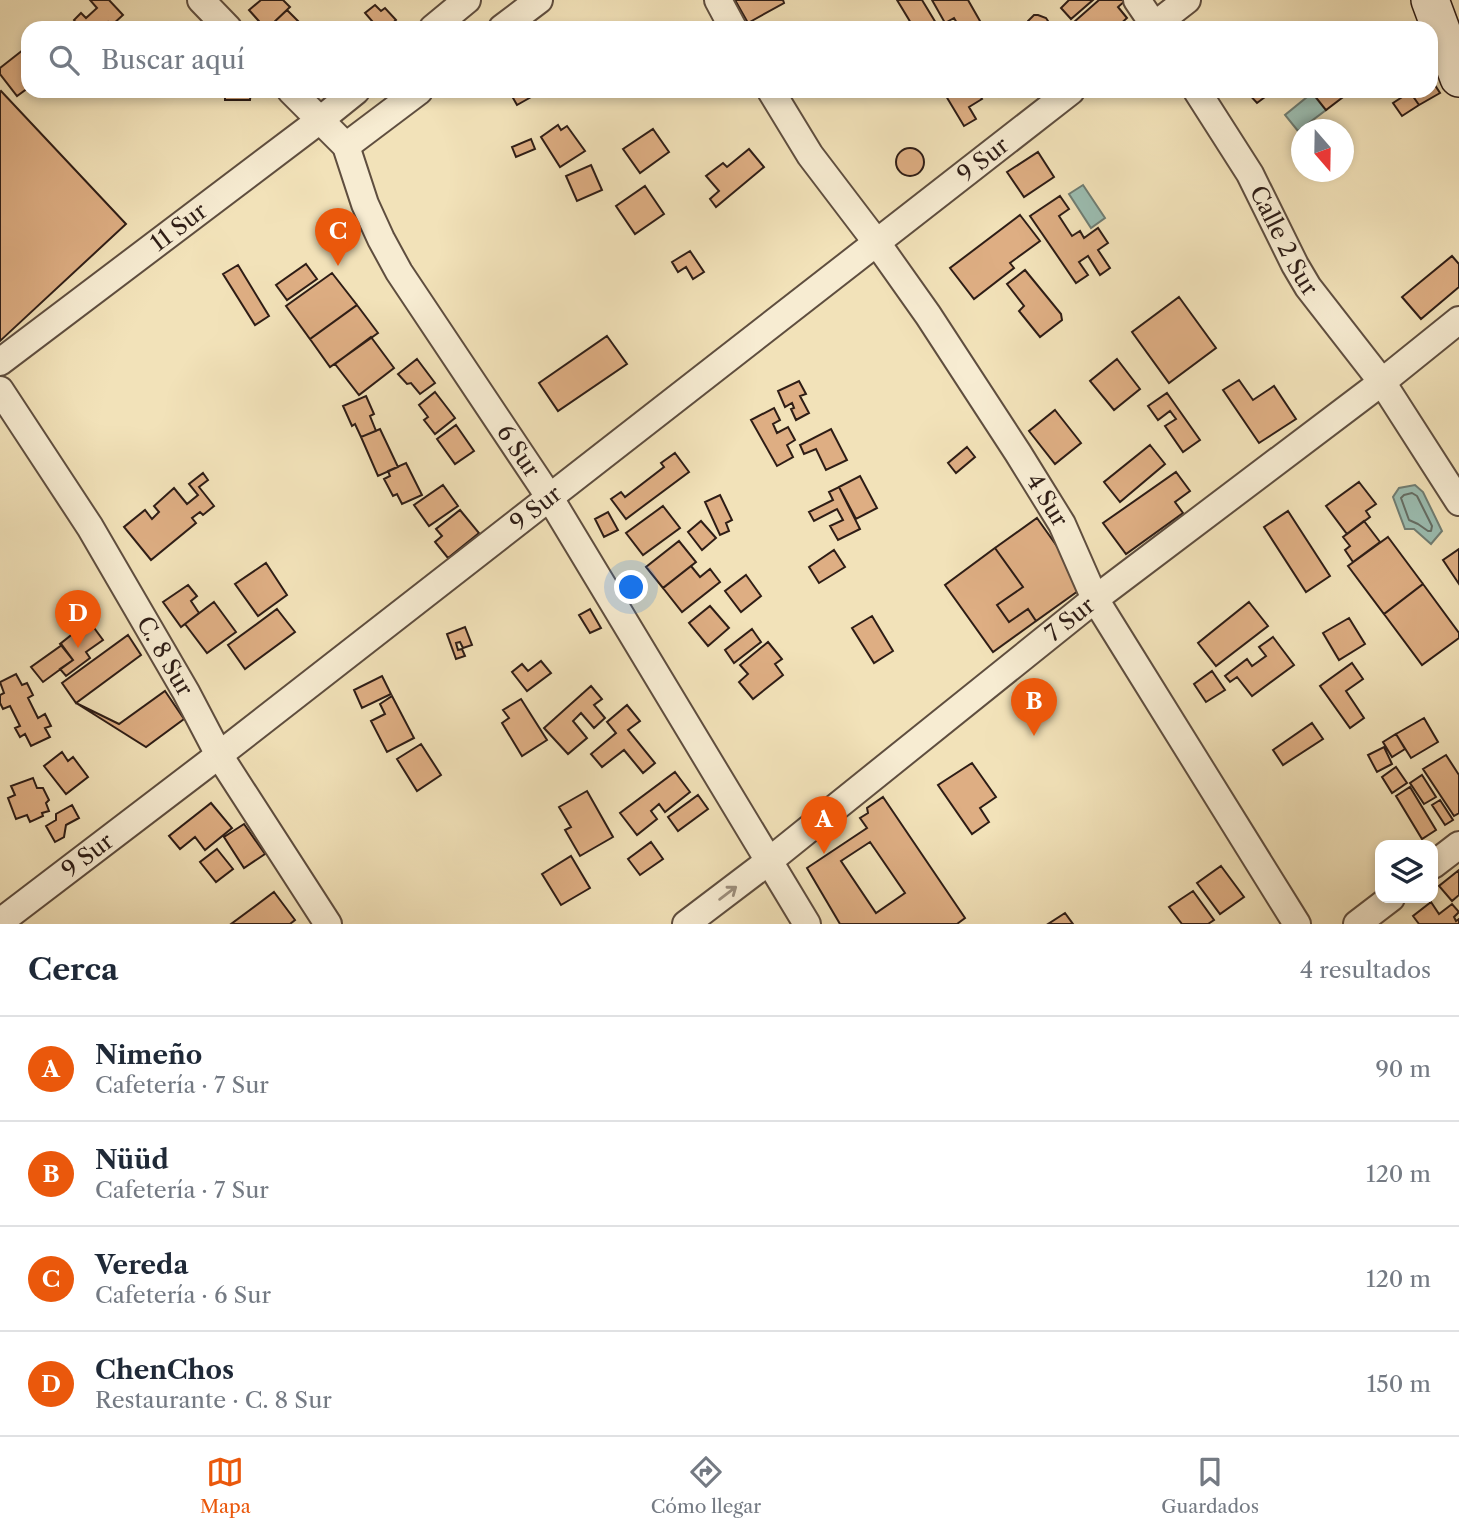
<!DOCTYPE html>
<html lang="es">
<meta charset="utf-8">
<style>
body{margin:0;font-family:"Libre Caslon Text",serif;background:#f6f6f7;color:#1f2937}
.controls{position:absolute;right:21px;bottom:21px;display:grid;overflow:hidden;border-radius:14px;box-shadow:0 4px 10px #0003}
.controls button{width:63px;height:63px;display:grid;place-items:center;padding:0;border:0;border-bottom:2px solid #e0e1e3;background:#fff;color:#1f2937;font:35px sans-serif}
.compass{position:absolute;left:1291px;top:119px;width:63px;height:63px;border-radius:50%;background:#fff;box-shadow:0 4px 10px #0003;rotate:160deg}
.you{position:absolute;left:632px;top:588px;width:24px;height:24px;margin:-18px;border:5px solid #fff;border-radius:50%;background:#1a73e8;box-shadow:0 0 0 10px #1a73e833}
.badge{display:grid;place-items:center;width:46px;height:46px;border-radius:50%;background:#ea580c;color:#fff;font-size:23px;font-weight:700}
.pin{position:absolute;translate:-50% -58px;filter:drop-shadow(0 2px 4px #0008)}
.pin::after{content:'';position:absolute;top:37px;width:24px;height:21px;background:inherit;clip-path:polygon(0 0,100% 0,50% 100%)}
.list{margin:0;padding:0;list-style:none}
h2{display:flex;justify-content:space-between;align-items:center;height:91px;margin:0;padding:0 28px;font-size:30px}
h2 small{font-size:23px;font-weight:400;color:#747a83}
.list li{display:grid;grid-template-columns:46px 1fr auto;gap:21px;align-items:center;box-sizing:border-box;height:105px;padding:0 28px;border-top:2px solid #e0e1e3}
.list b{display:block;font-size:26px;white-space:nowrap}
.list p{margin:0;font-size:23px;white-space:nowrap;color:#747a83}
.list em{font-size:23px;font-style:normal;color:#747a83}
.icon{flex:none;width:38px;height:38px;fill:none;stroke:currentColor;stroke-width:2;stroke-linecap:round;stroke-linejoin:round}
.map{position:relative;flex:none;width:1459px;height:924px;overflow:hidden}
.search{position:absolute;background:#fff;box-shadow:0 4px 10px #0003;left:21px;right:21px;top:21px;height:77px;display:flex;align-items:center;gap:18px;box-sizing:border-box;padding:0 24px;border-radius:21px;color:#747a83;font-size:26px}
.sheet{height:511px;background:#fff}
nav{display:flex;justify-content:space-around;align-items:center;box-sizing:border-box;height:98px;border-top:2px solid #e0e1e3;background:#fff;font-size:19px;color:#747a83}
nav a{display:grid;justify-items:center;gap:4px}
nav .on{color:#ea580c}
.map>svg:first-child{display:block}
.water{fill:#9bbdb1;stroke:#6f7d73;stroke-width:2}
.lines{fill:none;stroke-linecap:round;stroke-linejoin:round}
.shore{stroke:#646d64;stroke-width:2}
.building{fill:#deae83;stroke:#2e1d16;stroke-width:2;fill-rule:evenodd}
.street-casing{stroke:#5f4e3f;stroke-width:30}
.secondary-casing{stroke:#2e1d16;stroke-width:40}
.street{stroke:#f7ecd2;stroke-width:26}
.secondary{stroke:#f7ecd2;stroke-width:37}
.oneway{stroke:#9d8f7d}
.labels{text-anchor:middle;stroke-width:5;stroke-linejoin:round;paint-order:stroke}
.street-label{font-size:23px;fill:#2e1d16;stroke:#f7ecd2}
</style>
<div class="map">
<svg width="1459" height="924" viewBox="0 0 1459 924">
<rect width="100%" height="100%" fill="#f2e2b9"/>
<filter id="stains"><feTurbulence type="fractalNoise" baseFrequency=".00286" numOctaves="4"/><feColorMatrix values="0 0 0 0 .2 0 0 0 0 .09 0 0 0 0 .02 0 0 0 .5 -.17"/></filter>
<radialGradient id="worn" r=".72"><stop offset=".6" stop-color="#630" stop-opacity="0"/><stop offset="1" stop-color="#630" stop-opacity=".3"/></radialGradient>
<path class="water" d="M1312,93l14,17 -28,21 -13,-16z
M1083,185l22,33 -14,10 -22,-34z
M1415,485l8,7 19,39 -11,13 -17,-15h-9l-12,-32 6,-9z"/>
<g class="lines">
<path class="shore" d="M1412,493l5,3 15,30 -1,5h-3l-10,-7 -9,-4 -8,-22 3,-3z"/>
</g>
<path class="building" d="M90,0h19l14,15 -12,11 -3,-4 -6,6h-7l-4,-5 -6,5h-4l-7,-8 7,-7 5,5 11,-10z
M261,0h22l7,7 -19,18 -6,3 -16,-18z
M735,0h48l1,3 -36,20z
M897,0h25l17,28h-25z
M932,0h36l16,28h-24l-6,-10 -9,5z
M1069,0h24l-22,19 -10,-11z
M1099,0h27l-8,7 9,11 -11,10h-36l-6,-6z
M375,5l6,6 4,-3 11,12 -9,8h-9l-13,-15z
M287,10l18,18h-31l-3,-3z
M1034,15h4l8,3 4,6v4h-24l2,-7z
M28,46v42l-11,8 -17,-22v-6z
M1431,79l9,14 -21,12 -9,-13 21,-1z
M1,91l125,133 -126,117v-249z
M225,91h26l-1,9h-25z
M509,91h21l3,5 -16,9z
M646,91h27v6l-27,-1z
M943,91h34l5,8 -13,8 7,12 -12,7z
M1246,91h27l-16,12z
M1311,91h40l-25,19z
M1410,92l9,13 -17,11 -9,-13z
M558,125l3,5 6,-4 18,25 -25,16 -19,-30z
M653,129l16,23 -29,21 -17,-24z
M531,139l4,10 -19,8 -4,-10z
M896 162a14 14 0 1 1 28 0a14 14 0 1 1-28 0Z
M749,149l15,18 -48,40 -6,-8 9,-8 -13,-15 17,-13 4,4z
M1038,152l16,25 -30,20 -17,-25z
M591,165l11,25 -25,11 -11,-25z
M645,186l19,28 -29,20 -19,-28z
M1060,196l9,13 -10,7 13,20 8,-5 4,7 14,-10 10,15 -10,7 12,18 -10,7 -12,-19 -9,6 9,13 -12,8 -46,-67z
M1020,215l20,26 -30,22 4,5 -40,31 -24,-31z
M690,251l14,21 -11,7 -7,-12 -8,5 -6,-10z
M1452,256l7,8v23l-38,32 -19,-22z
M306,264l11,15 -30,21 -11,-15z
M238,265l31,51 -14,9 -32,-51z
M1025,270l36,44 1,6 -22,17 -21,-26 5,-5 -17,-22z
M332,273l25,32 -47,34 -24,-33z
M1179,297l37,51 -47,35 -37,-51z
M357,305l21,28 -48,34 -20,-28z
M607,336l20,28 -69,47 -19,-28z
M371,337l23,31 -35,27 -24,-31z
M417,359l18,24 -15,11 -9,-11 -4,1 -9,-10z
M1117,359l23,30 -26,21 -24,-29z
M1239,380l14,20 21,-14 22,33 -37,24 -36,-53z
M799,381l7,13 -6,2 9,17 -13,7 -5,-11 3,-1 -2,-5 -7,4 -7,-16z
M435,392l20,26 -20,16 -11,-14 4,-3 -9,-12z
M1167,393l33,47 -17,12 -18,-26 11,-7 -6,-8 -12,9 -10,-14z
M366,396l8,18 -4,2 6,15 -15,6 -6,-13 -3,2 -9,-20z
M774,408l6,12 -7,4 4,9 11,-6 7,13 -8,5 6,12 -16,9 -26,-46z
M1055,410l26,33 -26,21 -26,-33z
M456,425l18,26 -19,13 -18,-25z
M380,429l18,38 -20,9 -17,-39z
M831,429l16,31 -21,10 -10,-21 -12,5 -4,-9z
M1150,445l15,19 -45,38 -16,-20z
M967,447l8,10 -19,16 -8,-10z
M675,453l14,19 -63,47 -15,-20 10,-7 4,5 39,-30 -3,-4z
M406,463l16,32 -20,9 -5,-10 -4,2 -9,-17 6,-3 -2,-5z
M1176,472l14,19 -15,11 8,11 -57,41 -23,-31z
M203,473l5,7 -9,7 15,19 -11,9 -3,-3 -8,6 4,5 -45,37 -27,-33 21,-17 7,9 7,-7 -5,-6 20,-18 13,16 11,-9 -9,-11z
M860,476l17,32 -21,11 -17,-32z
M1359,482l17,22 -10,7 4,6 -23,17 -21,-28z
M443,485l15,21 -29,20 -15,-21z
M839,487l21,42 -22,11 -8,-14 13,-6 -6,-11 -23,12 -5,-9 24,-12 -4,-8z
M720,495l12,25 -6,3 3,8 -9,4 -15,-33z
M663,506l17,22 -37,27 -17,-22z
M460,510l19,23 -31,25 -13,-16 7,-6 -6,-7z
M1288,511l42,65 -24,16 -42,-65z
M608,512l10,18 -14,7 -9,-18z
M1037,518l48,68 -49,35 -8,-12 -19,13 -12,-17 26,-18 -28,-39z
M701,521l15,17 -14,12 -14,-18z
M1364,521l16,21 -27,20 -8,-12 5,-4 -7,-9z
M1388,537l35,47 -39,30 -36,-48z
M679,541l17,21 -33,26 -17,-21z
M995,548l28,39 -26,18 12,17 19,-13 8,12 -43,31 -48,-67z
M1459,549v35l-16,-24z
M834,550l11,17 -26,16 -10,-16z
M266,563l21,32 -29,21 -23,-32z
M691,566l9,11 10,-8 10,13 -38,30 -19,-24z
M746,575l15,21 -20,16 -16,-21z
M1423,584l36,49v5l-37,27 -38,-51z
M188,585l9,11 -6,5 8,12 -18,14 -18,-25z
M214,602l22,30 -29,21 -22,-29z
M1249,602l19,24 -52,40 -18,-23z
M710,606l19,22 -21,18 -19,-23z
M277,609l18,23 -50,37 -17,-24z
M590,609l11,19 -11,5 -11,-18z
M872,616l21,35 -19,12 -22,-35z
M1349,618l16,26 -26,16 -16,-27z
M89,621l14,19 -17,12 4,6 -24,18 -6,-7 13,-9 -13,-16z
M465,627l7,18 -9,3 -3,-6 -4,1 2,7 4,-1 3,7 -9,3 -9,-25z
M752,629l9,13 -27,21 -9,-13z
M128,635l13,20 -65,48 -14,-20z
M1273,637l21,28 -42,31 -15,-19 -7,5 -5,-6 22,-17 5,7 14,-10 -7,-9z
M768,642l14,17 -7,5 8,11 -30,24 -14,-17 9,-8 -8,-9z
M62,645l11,15 -30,22 -12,-15z
M541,661l10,12 -24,18 -15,-19 10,-8 6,7z
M1352,663l11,16 -17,12 18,27 -14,10 -30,-42z
M1212,671l13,19 -19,12 -12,-18z
M16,674l6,11 5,-2 6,12 -5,3 10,20 7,-4 6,12 -6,2 5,9 -19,9 -6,-12 -5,3 -5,-9 5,-2 -10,-20 -7,3 -3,-6v-8l4,-2 -4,-11z
M382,676l9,18 -29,14 -8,-18z
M591,686l11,13 -8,6 11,13 -11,10 -13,-15 -8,8 14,17 -19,16 -24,-26z
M165,691l19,28 -38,28 -70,-44 43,21z
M392,696l22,42 -27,14 -16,-31 14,-7 -5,-10z
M521,699l26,41 -25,16 -20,-33 7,-5 -6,-8z
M627,705l13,16 -12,9 27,33 -12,10 -19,-23 -22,17 -11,-13 25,-21 -9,-11z
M1424,718l14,24 -27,16 -15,-24z
M1312,723l11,16 -40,26 -10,-15z
M1396,734l9,15 -13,8 -9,-15z
M421,744l20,31 -24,16 -20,-32z
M1384,747l8,17 -15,8 -9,-17z
M62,752l6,9 5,-4 15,20 -22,17 -22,-28z
M1446,755l13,20v38l-5,3 -31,-47z
M972,763l24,34 -16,11 9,14 -17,12 -34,-49z
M1396,767l11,16 -15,10 -10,-16z
M675,772l15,20 -25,20 -6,-8 -8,7 6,8 -20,16 -17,-22z
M1422,775l14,22 -12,7 -14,-21z
M33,778l4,10h6l6,12 -3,3 3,8 -7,2 1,3 -13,6 -3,-7 -11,4 -8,-21 7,-3 -4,-9z
M1410,787l26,43 -14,9 -26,-43z
M587,791l26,46 -33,19 -15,-26 6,-3 -12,-20z
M698,795l10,14 -30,22 -10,-14z
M883,797l82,121 -8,6h-117l-33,-56 60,-40 -7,-10 8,-5 -1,-5zM870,842l35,51 -29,20 -35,-52z
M1440,800l13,20 -8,5 -13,-20z
M211,803l21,25 -27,22 -10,-13 -15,12 -11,-13z
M72,805l7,13 -13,7 -2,12 -9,5 -9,-16 10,-6v-6z
M244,824l21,30 -21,14 -20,-31z
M651,842l12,17 -23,16 -12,-16z
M217,849l16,20 -17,13 -16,-20z
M571,856l19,32 -29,17 -19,-31z
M1221,866l23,31 -24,17 -23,-31z
M1459,870v25l-7,6 -13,-15z
M1193,891l21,29 -6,4h-26l-13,-17z
M274,892l21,28 -5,4h-59z
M1431,902l8,12 13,-10 7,8 -5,5 2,4 3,-2v5h-40l-6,-8z
M1065,913l8,11h-25z"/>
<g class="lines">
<defs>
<g id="street">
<path d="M201,0l27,28"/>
<path d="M718,0l15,28"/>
<path d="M1137,0l19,28"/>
<path d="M433,28l34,-28"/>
<path d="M502,28l37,-28"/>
<path d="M1151,28l36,-28"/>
<path id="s1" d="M291,91l55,55 19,58 16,35 18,33 151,226 257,426"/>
<path id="s2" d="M771,91l39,64 67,88 51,72 90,138 44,71 33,75 202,325"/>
<path id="s3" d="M1197,91l53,83 45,91 13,22 74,95 77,120"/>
<path d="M346,146l73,-55"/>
<path id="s4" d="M0,362l320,-242 36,-29"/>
<path id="s5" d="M0,390l90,137 96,165 33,63 109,169"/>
<path d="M1433,865l26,-20"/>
<path id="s6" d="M0,922l219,-167 852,-664"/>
<path id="s7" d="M686,924l83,-63 326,-262 287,-217 77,-62"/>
<path d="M1357,924l34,-26"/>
</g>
<path id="secondary" d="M1430,0l29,78"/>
</defs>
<use href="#street" class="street-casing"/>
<use href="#secondary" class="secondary-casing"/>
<use href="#street" class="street"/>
<use href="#secondary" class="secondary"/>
</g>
<defs><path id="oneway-shaft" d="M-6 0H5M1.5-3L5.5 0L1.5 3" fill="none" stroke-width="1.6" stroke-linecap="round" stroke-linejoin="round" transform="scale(1.75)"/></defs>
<use class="oneway" href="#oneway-shaft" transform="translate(728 893) rotate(-37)"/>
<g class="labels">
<g class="street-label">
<text dy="8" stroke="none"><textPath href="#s6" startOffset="1244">9 Sur</textPath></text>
<text dy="8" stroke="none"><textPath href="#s4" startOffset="224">11 Sur</textPath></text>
<text dy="8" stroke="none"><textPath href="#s3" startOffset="173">Calle 2 Sur</textPath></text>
<text dy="8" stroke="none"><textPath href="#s1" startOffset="430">6 Sur</textPath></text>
<text dy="8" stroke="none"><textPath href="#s2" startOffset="494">4 Sur</textPath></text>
<text dy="8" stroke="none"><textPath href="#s6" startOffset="677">9 Sur</textPath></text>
<text dy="8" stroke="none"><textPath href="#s7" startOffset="490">7 Sur</textPath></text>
<text dy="8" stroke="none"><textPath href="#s5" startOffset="313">C. 8 Sur</textPath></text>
<text dy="8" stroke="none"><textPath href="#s6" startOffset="110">9 Sur</textPath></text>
</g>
</g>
<rect width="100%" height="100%" filter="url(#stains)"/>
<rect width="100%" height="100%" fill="url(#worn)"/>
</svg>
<div class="controls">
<button><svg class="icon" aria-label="layers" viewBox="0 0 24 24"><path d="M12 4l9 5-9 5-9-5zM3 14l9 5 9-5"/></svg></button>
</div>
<svg class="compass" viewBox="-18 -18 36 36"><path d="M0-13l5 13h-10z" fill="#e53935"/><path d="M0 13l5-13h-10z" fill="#747a83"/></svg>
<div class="you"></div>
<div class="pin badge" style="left:824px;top:854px">A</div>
<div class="pin badge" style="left:1034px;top:736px">B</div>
<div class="pin badge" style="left:338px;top:266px">C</div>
<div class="pin badge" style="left:78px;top:648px">D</div>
<div class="search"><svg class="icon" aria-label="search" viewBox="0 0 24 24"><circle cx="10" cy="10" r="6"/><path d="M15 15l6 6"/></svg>Buscar aquí</div>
</div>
<section class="sheet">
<h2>Cerca<small>4 resultados</small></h2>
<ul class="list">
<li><span class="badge">A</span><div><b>Nimeño</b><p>Cafetería · 7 Sur</p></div><em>90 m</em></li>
<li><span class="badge">B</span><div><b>Nüüd</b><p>Cafetería · 7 Sur</p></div><em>120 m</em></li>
<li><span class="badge">C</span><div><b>Vereda</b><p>Cafetería · 6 Sur</p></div><em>120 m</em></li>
<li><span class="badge">D</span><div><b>ChenChos</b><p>Restaurante · C. 8 Sur</p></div><em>150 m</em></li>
</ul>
</section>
<nav>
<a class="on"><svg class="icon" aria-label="map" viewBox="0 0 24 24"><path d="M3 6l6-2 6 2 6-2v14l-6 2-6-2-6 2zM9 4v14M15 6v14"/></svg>Mapa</a>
<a><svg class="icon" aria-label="directions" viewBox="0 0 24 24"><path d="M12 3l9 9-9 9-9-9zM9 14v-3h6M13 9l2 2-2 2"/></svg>Cómo llegar</a>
<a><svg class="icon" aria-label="saved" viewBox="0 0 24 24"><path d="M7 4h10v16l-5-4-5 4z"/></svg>Guardados</a>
</nav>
